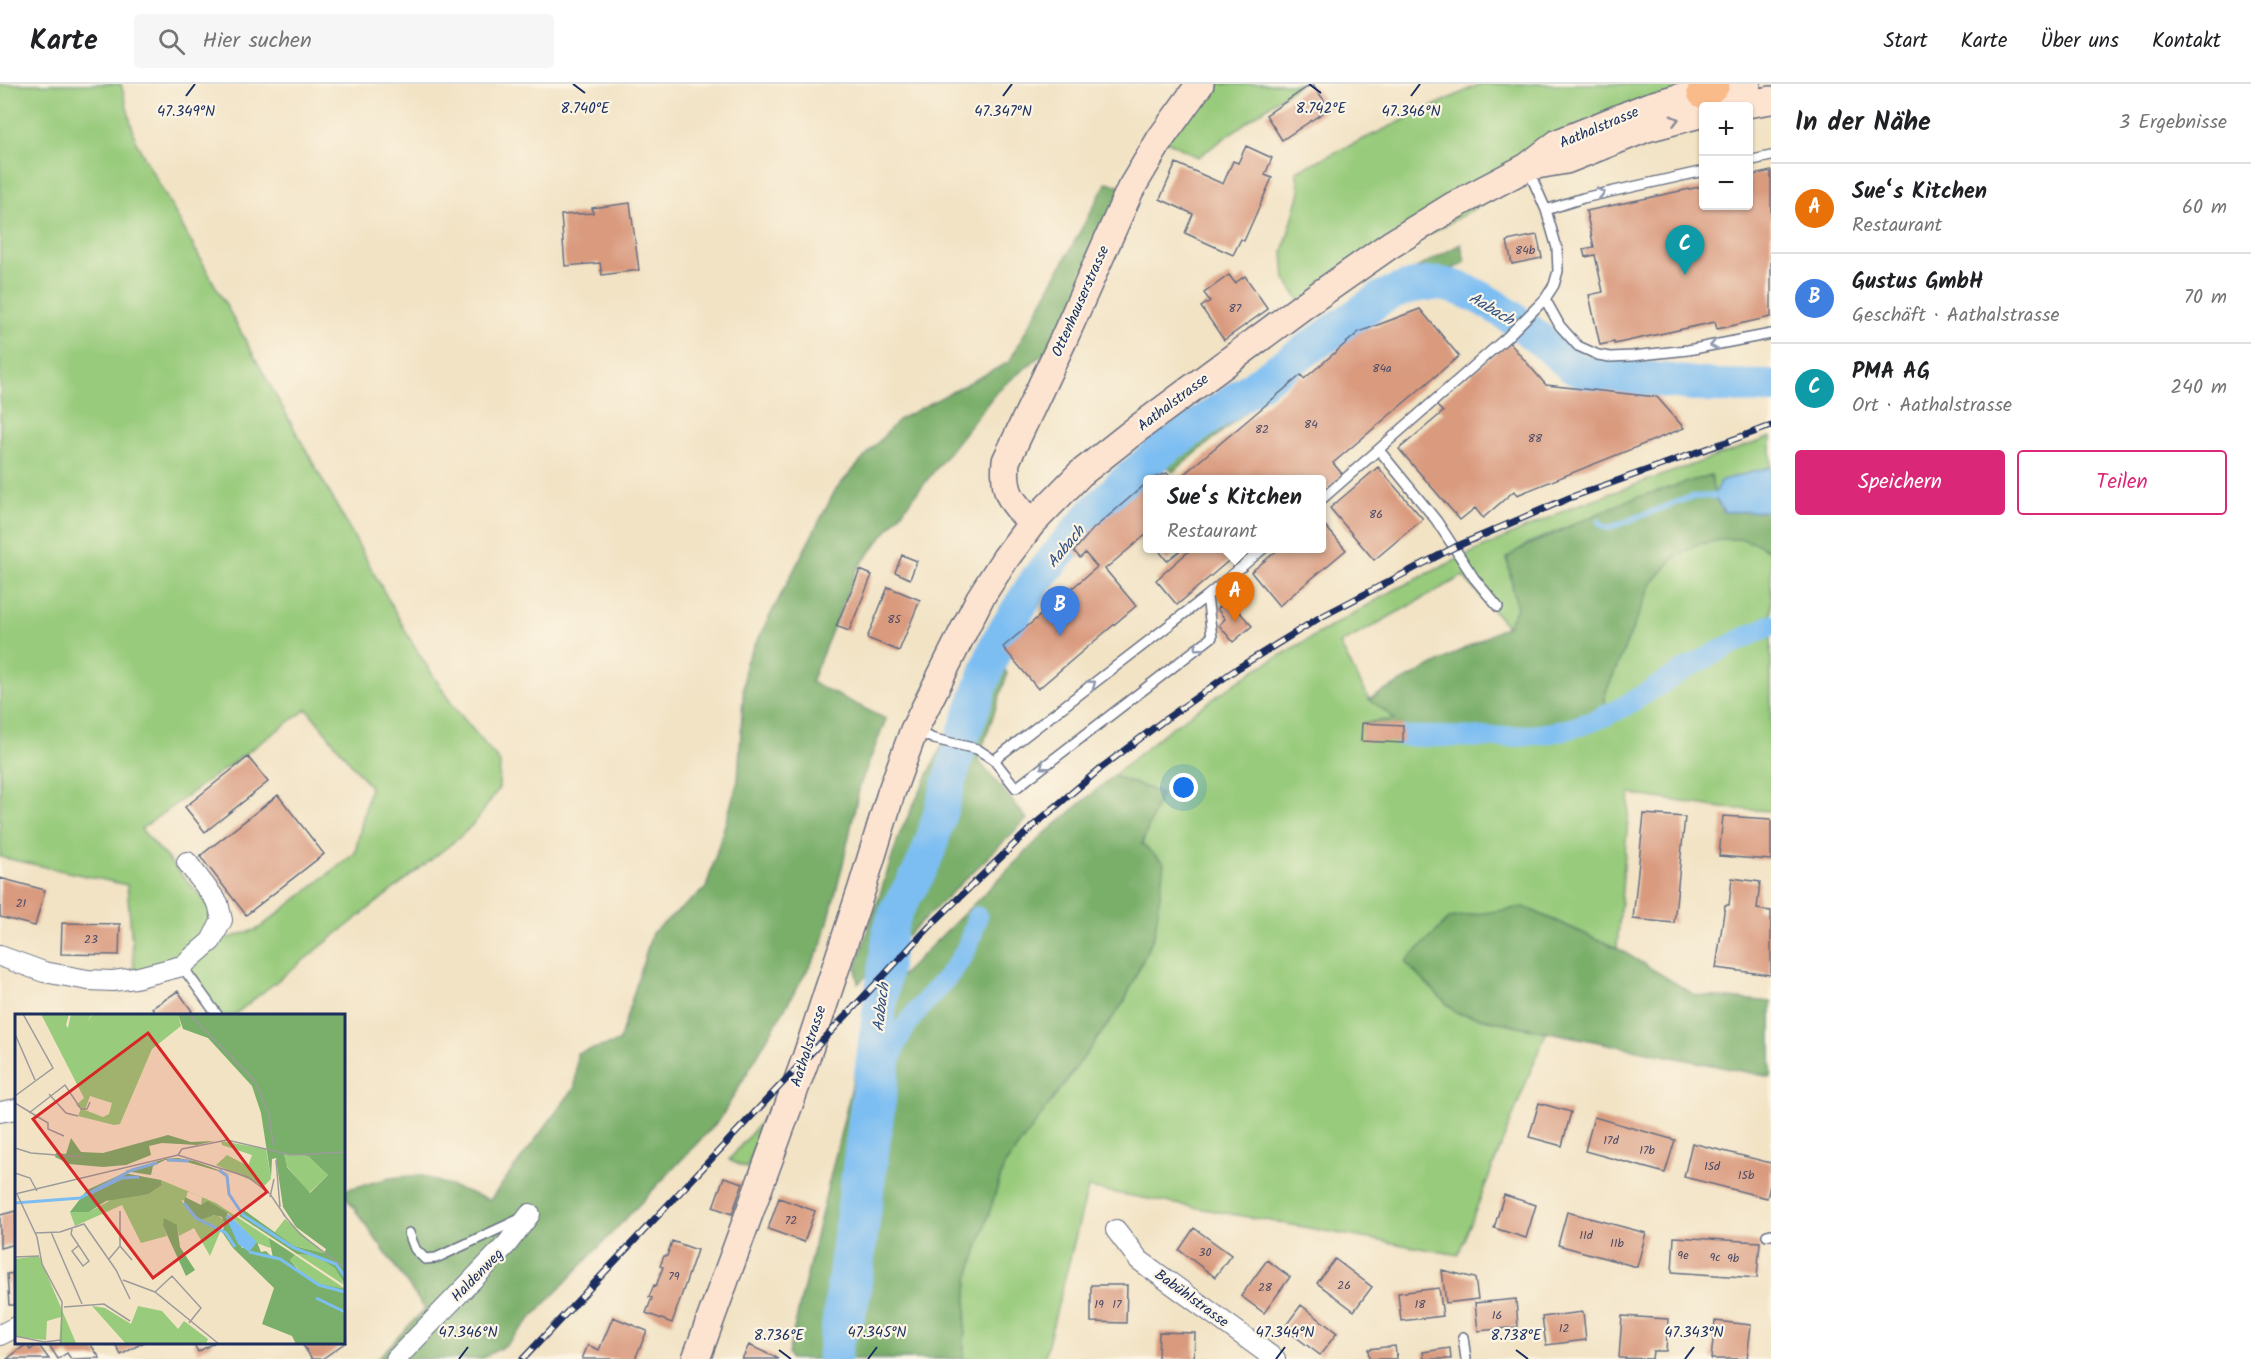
<!DOCTYPE html>
<html lang="de">
<meta charset="utf-8">
<style>
body{margin:0;font-family:Kalam,sans-serif;background:#f6f6f6;color:#202124}
.controls{position:absolute;right:18px;top:18px;display:grid;overflow:hidden;border-radius:6px;box-shadow:0 2px 4px #0004}
.controls button{width:54px;height:54px;display:grid;place-items:center;padding:0;border:0;border-bottom:2px solid #e0e0e0;background:#fff;color:#202124;font:30px sans-serif}
.you{position:absolute;left:1184px;top:704px;width:21px;height:21px;margin:-15px;border:4px solid #fff;border-radius:50%;background:#1a73e8;box-shadow:0 0 0 9px #1a73e833}
.badge{display:grid;place-items:center;width:39px;height:39px;border-radius:50%;background:#db2777;color:#fff;font-size:20px;font-weight:700}
.pin{position:absolute;translate:-50% -50px;filter:drop-shadow(0 2px 3px #0008)}
.pin::after{content:'';position:absolute;top:32px;width:21px;height:18px;background:inherit;clip-path:polygon(0 0,100% 0,50% 100%)}
.popup{position:absolute;left:1143px;top:391px;width:183px;height:78px;box-sizing:border-box;display:grid;place-content:center;border-radius:6px;background:#fff;filter:drop-shadow(0 2px 4px #0005);font-size:20px;white-space:nowrap;color:#757577}
.popup b{font-size:22px;color:#202124}
.popup::after{content:'';position:absolute;left:50%;top:100%;margin-left:-12px;border:12px solid transparent;border-top-color:#fff}
.list{margin:0;padding:0;list-style:none}
h2{display:flex;justify-content:space-between;align-items:center;height:78px;margin:0;padding:0 24px;font-size:26px}
h2 small{font-size:20px;font-weight:400;color:#757577}
.list li{display:grid;grid-template-columns:39px 1fr auto;gap:18px;align-items:center;box-sizing:border-box;height:90px;padding:0 24px;border-top:2px solid #e0e0e0}
.list b{display:block;font-size:22px;white-space:nowrap}
.list p{margin:0;font-size:20px;white-space:nowrap;color:#757577}
.list em{font-size:20px;font-style:normal;color:#757577}
.actions{display:flex;gap:12px;padding:18px 24px}
.actions a{flex:1;padding:14px 0;border:2px solid #db2777;border-radius:6px;text-align:center;font-size:21px;color:#db2777}
.actions .main{background:#db2777;color:#fff}
.icon{flex:none;width:33px;height:33px;fill:none;stroke:currentColor;stroke-width:2;stroke-linecap:round;stroke-linejoin:round}
.map{position:relative;flex:none;width:1771px;height:1275px;overflow:hidden}
header{display:flex;align-items:center;gap:36px;box-sizing:border-box;height:84px;padding:0 30px;background:#fff;border-bottom:2px solid #e0e0e0}
header strong{font-size:28px}
nav{display:flex;gap:33px;margin-inline-start:auto;font-size:21px}
.search{width:420px;height:54px;background:#f6f6f6;display:flex;align-items:center;gap:15px;box-sizing:border-box;padding:0 21px;border-radius:6px;color:#757577;font-size:22px}
main{display:flex}
aside{flex:1;background:#fff}
.map>svg:first-child{display:block}
.green{fill:#98cb7b;stroke:#5a7d6c;stroke-width:1.5;fill-rule:evenodd}
.forest{fill:#7aaf6b;stroke:#4a6f64;stroke-width:1.5}
.water{fill:#7dbef2;stroke:#4c76a8;stroke-width:1.5}
.lines{fill:none;stroke-linecap:round;stroke-linejoin:round}
.stream{stroke:#7dbef2;stroke-width:6}
.canal{stroke:#7dbef2;stroke-width:21}
.river{stroke:#7dbef2;stroke-width:34}
.building{fill:#d99a7e}
.lane-casing{stroke:#666e82;stroke-width:12}
.street-casing{stroke:#666e82;stroke-width:22}
.secondary-casing{stroke:#666e82;stroke-width:30}
.highway-casing{stroke:#666e82;stroke-width:36}
.lane{stroke:#fff;stroke-width:9}
.street{stroke:#fff;stroke-width:20}
.secondary{stroke:#fde4d1;stroke-width:27}
.highway{stroke:#fabb8b;stroke-width:33}
.rail-casing{stroke:#1b2f5e;stroke-width:7}
.rail{stroke:#fcf5e5;stroke-width:4.5;stroke-dasharray:14;stroke-linecap:butt}
.oneway{stroke:#8c8a98}
.oneway2{stroke:#8d97ae}
.ticks{fill:none;stroke:#1b2f5e;stroke-width:2}
.labels{text-anchor:middle;stroke-width:4.5;stroke-linejoin:round;paint-order:stroke}
.number-label{font-size:12px;fill:#4a4a66}
.street-label{font-size:15px;fill:#1b2f5e;stroke:#fcf5e5}
.water-label{font-size:16px;font-style:italic;fill:#345383;stroke:#fcf5e5}
.inset-river{fill:none;stroke:#7dbef2;stroke-width:3}
.inset-road{fill:none;stroke:#9c9b9c;stroke-width:1.5}
.view{fill:#d62828;fill-opacity:0.15;stroke:#d62828;stroke-width:3}
.inset-edge{fill:none;stroke:#1b2f5e;stroke-width:3}
.ticks-label{font-size:15px;text-anchor:middle;fill:#1b2f5e;stroke:#fcf5e5;stroke-width:4.5;stroke-linejoin:round;paint-order:stroke}
</style>
<header>
<strong>Karte</strong>
<div class="search"><svg class="icon" aria-label="search" viewBox="0 0 24 24"><circle cx="10" cy="10" r="6"/><path d="M15 15l6 6"/></svg>Hier suchen</div>
<nav><a>Start</a><a>Karte</a><a>Über uns</a><a>Kontakt</a></nav>
</header>
<main>
<div class="map">
<svg width="1771" height="1275" viewBox="0 0 1771 1275">
<rect width="100%" height="100%" fill="#fcf5e5"/>
<filter id="ink" filterUnits="userSpaceOnUse"><feTurbulence type="fractalNoise" baseFrequency=".0167" numOctaves="2"/><feDisplacementMap in="SourceGraphic" scale="12" xChannelSelector="R" yChannelSelector="G"/><feConvolveMatrix kernelMatrix="1 2 1 2 8 2 1 2 1" color-interpolation-filters="sRGB"/></filter>
<filter id="wash" filterUnits="userSpaceOnUse"><feTurbulence type="fractalNoise" baseFrequency=".008" numOctaves="4" result="noise"/><feDisplacementMap in="SourceGraphic" scale="24" xChannelSelector="R" yChannelSelector="G"/><feGaussianBlur stdDeviation="1.35" result="paint"/><feColorMatrix in="noise" values="0 0 0 0 0 0 0 0 0 0 0 0 0 0 0 0 0 1.4 0 .05"/><feComposite in="paint" operator="in"/></filter>
<g filter="url(#wash)">
<rect width="100%" height="100%" fill="#f2e3c5"/>
<path class="green" d="M0,0h121l15,58 278,504 39,60 47,56 -1,26 -22,32 -16,16 -227,179h-16l-36,-49 -47,12 -8,-93 -127,-28zM307,625l63,78 -15,66 -97,76 -42,13 6,-22 -81,-91z
M1200,0h99l-101,73 -37,-19z
M1480,0h213l-390,222 -18,-27 -2,-27 17,-60 -4,-21z
M1771,353v30l-51,14 -6,15 -3,-21 -134,48 -48,20 -22,15 10,51 -10,17 -44,-50 -123,68 29,55 27,20 7,23v-6c55,0 113,5 166,-7 14,-3 27,-9 40,-14l-5,-18 48,-114 21,-24 22,-14 30,-6h17l18,6 11,7v259l-48,-3 -93,-14 -13,154 -93,-41 -68,106 90,19 -88,223 -370,-67 -44,171h-81l5,-80 36,-113 120,-164 31,-69 -13,-89 19,-51 -48,-17 55,-46 87,-60 141,-81 66,-32 113,-51z
M764,1034l-17,50 -18,-8z"/>
<path class="forest" d="M1107,98l23,8 -65,146 -67,54 -141,179 -46,113 75,37 -26,66 -17,79 -21,81 -102,174 -214,226 -25,14h-104l48,-50 -81,-115v-4l46,-12 30,-3 70,25 85,-113 2,-34 42,-11 33,-109 54,-45 32,-107 7,-117 91,-175 62,-69 111,-58z
M1461,160l4,18 -111,61 -181,149 -9,-10 -88,75 -79,107 10,31 -29,85 49,59 -169,165 -2,-17 44,-134 49,-102 19,-51 21,-48 13,-22 49,-70 50,-51 56,-50 223,-151z
M1711,391l3,21 10,16 47,-1v41l-11,-7 -18,-6h-17l-30,6 -22,14 -21,24 -48,114 5,18c-13,5 -26,11 -39,14 -54,12 -112,7 -167,7v-11l-41,-2 33,-4 -26,-20 138,-73 10,-17 -10,-51 11,-8 110,-50z
M1113,692l48,17 -19,51 22,19 -9,70 -31,69 -120,164 -36,113 -5,80h-173l-2,-5 83,-348 172,-171z
M1524,823l93,41 78,47 76,7v75l-315,-64 -51,-51 45,-44z"/>
<path class="water" d="M1771,383v44l-47,1 -10,-16 6,-15z"/>
<g class="lines">
<path class="stream" d="M1553,281l7,-8
M1598,437l6,6 5,1 82,-31 23,-1"/>
<path class="canal" d="M1403,652c52,0 119,6 169,-8 38,-10 69,-32 102,-52 31,-19 64,-35 97,-51
M835,1275l18,-37 6,-21 32,-242c11,-44 48,-66 71,-102 8,-13 11,-26 15,-40"/>
<path class="river" d="M834,1275l56,-430 7,-20 23,-38 10,-24 33,-111 34,-93 40,-64 55,-65 34,-33 35,-30 220,-153c18,-8 37,-16 58,-14 45,4 100,55 134,83l8,4 131,15 59,1"/>
</g>
<g id="blocks">
<path class="building" d="M1312,0l18,24 -48,32 -16,-25z
M1246,62l26,12 -7,17 7,3 -28,63 -3,-2 -8,16 -48,-22 8,-19 -33,-15 16,-36 47,21 10,-23 5,2z
M1771,87v146l-54,12 -2,-7 -101,22v-2l-14,3 -11,-50 14,-3 -8,-37 -10,2 -2,-8 11,-2 -8,-36 118,-25v20h45v-30z
M630,119l9,67 -37,5 -2,-12 -35,3 -4,-51 32,-2 -1,-5z
M1537,151l5,23 -30,6 -5,-23z
M1229,191l6,8 10,-7 23,33 -44,31 -23,-33 9,-6 -6,-8z
M1420,225l39,47 -126,107 10,12 -21,18v-13h-145l124,-105 3,4 55,-47z
M1509,258l37,43 111,12 27,31 -167,67 -3,-4 -31,27 -8,-10 -15,12 -61,-71 44,-37 -7,-7z
M1378,383l45,52 -49,41 -44,-52z
M1167,389l6,7h-22v-1z
M1148,398v51l-43,36 31,37 -98,83 -35,-42 94,-80 -12,-14 -5,5 -6,-7 18,-21z
M1322,438l24,28 -67,56 -28,-34 28,-23h43z
M1164,465h18l-15,12 -7,-9z
M1189,465h42l-3,2 5,6 -56,48 -21,-25 34,-30z
M902,471l15,6 -7,18 -15,-7z
M860,486l12,5 -23,56 -13,-5z
M888,503l32,13 -21,51 -32,-13z
M1228,515l24,27 -19,16 -14,-17 6,-6 -8,-10z
M1362,639l41,2v18l-42,-2z
M248,673l20,25 -63,50 -20,-25z
M278,711l46,59 -78,61 -46,-59z
M1644,730l41,3 -11,106 -41,-4z
M1723,732l48,3v41l-52,-4z
M0,794l45,12 -10,36 -35,-9z
M1732,794l28,4 -3,27 14,2v64l-55,-7 9,-63h4z
M62,839l58,1 -1,31 -58,-1z
M178,907l14,20 -7,5h-28l-5,-8z
M1539,1019l32,9 -9,34 -33,-9z
M1594,1033l81,23 -10,33 -80,-22z
M1692,1059l79,20v19l-4,16 -83,-21z
M724,1093l19,6 -11,31 -19,-7z
M1504,1111l32,10 -10,33 -32,-10z
M779,1114l36,13 -11,31 -36,-13z
M16,1127v33l-16,4v-33z
M1567,1128l79,21 -9,34 -79,-22z
M1194,1144l37,27 -16,22 -36,-27z
M1674,1153l86,5 -3,36 -85,-6z
M672,1157l25,9 -25,73 -26,-10 6,-15 -3,-1 5,-12 2,1 7,-19 -3,-1 4,-10h3z
M1335,1175l37,28 -18,24 -37,-28z
M1267,1176l23,17 -26,36 -23,-17z
M1442,1186l33,8 3,21 -32,4z
M16,1189v32h-7l-2,-31z
M1091,1201h36l-1,38 -35,-1z
M1439,1204l4,28 -42,5 -3,-28z
M1516,1215l2,28 -40,4 -3,-28z
M1301,1221l36,28 -17,22 -36,-27z
M1583,1228l3,28 -40,5 -4,-28z
M1622,1232l46,3 -2,32h-13l-1,8 -33,-1z
M613,1233l34,14 -12,28h-53l6,-14 11,5z
M1715,1237l36,4 -4,34h-36z
M1159,1248l36,1 -1,26h-36z
M344,1254l2,4 -24,17h-10l-11,-17h43z
M47,1258h42l11,16 -29,1 -4,-6 -9,6z
M114,1258h30l-23,13z
M193,1258h22l-17,10z
M27,1260l3,6 8,-6 11,15h-42z
M749,1261l30,14h-37z
M1395,1262l2,13h-28l-1,-10z
M1450,1264l1,11h-27l-1,-7z"/>
</g>
</g>
<g filter="url(#ink)">
<use href="#blocks" fill-opacity="0" stroke="#666e82" stroke-width="1.5"/>
<g class="lines">
<defs>
<path id="lane" d="M1748,77l23,-5
M1546,126l37,-12 121,-27
M1545,215l15,27 18,20 20,9 12,2 22,-1 56,-6 83,-16
M1379,366l57,70 38,58 24,29
M1322,415l185,-162 38,-38 9,-14 4,-14 -1,-23 -11,-38 -18,-41
M1207,512l5,41 -196,151 -22,-28 213,-164 57,-48
M916,647l18,8 43,10 17,11
M182,882l36,50
M409,1149l6,16 10,10 11,-1 84,-39
M1767,1151l4,-1
M1463,1253l3,22"/>
<path id="street" d="M0,872l44,16 44,8 25,1 22,-3 47,-12 29,-25 11,-21 -4,-17 -31,-41
M0,1028l16,-3
M1116,1146l23,30 136,99
M0,1251l16,-8
M396,1275l111,-115 23,-30"/>
<path id="secondary" d="M1735,22l36,-6
M1531,82l35,-6 81,-32 57,-15
M1032,439c-21,-22 -29,-30 -26,-62l59,-125 65,-146 31,-52 39,-54
M696,1275l110,-301 56,-170 29,-95 23,-63 66,-132 25,-39 27,-36 48,-49 53,-42 170,-126 87,-61 63,-39 74,-39 31,-24 89,-36 34,-10 66,-13"/>
<path id="highway" d="M1704,8l9,-8"/>
</defs>
<use href="#lane" class="lane-casing"/>
<use href="#street" class="street-casing"/>
<use href="#secondary" class="secondary-casing"/>
<use href="#highway" class="highway-casing"/>
<use href="#lane" class="lane"/>
<use href="#street" class="street"/>
<use href="#secondary" class="secondary"/>
<use href="#highway" class="highway"/>
<defs>
<path id="rail" d="M523,1275l412,-438 98,-95 68,-58 62,-47 75,-53 81,-50 136,-71 114,-49 202,-72"/>
</defs>
<use href="#rail" class="rail-casing"/>
<use href="#rail" class="rail"/>
</g>
<defs><path id="oneway-chevron" d="M-2-3.5L2.5 0L-2 3.5" fill="none" stroke-width="1.6" stroke-linecap="round" stroke-linejoin="round" transform="scale(1.5)"/></defs>
<use class="oneway" href="#oneway-chevron" transform="translate(1675 36) rotate(-15)"/>
<g class="oneway2">
<use href="#oneway-chevron" transform="translate(1601 109) rotate(-13)"/>
<use href="#oneway-chevron" transform="translate(1714 261) rotate(170)"/>
<use href="#oneway-chevron" transform="translate(1198 563) rotate(142)"/>
<use href="#oneway-chevron" transform="translate(1092 600) rotate(-37)"/>
<use href="#oneway-chevron" transform="translate(1044 682) rotate(142)"/>
</g>
</g>
<path class="ticks" d="M573,0l12,9M1309,0l12,9M186,12l9,-12M1003,12l9,-12M1411,12l9,-12M779,1266l12,9M1516,1266l12,9M459,1275l9,-12M868,1275l9,-12M1276,1275l9,-12M1685,1275l9,-12"/>
<g class="labels">
<g class="number-label">
<text x="1525" y="170">84b</text>
<text x="1235" y="228">87</text>
<text x="1382" y="288">84a</text>
<text x="1311" y="344">84</text>
<text x="1262" y="349">82</text>
<text x="1535" y="358">88</text>
<text x="1376" y="434">86</text>
<text x="894" y="539">85</text>
<text x="21" y="823">21</text>
<text x="91" y="859">23</text>
<text x="1611" y="1060">17d</text>
<text x="1647" y="1070">17b</text>
<text x="1712" y="1086">15d</text>
<text x="1746" y="1095">15b</text>
<text x="791" y="1140">72</text>
<text x="1586" y="1155">11d</text>
<text x="1617" y="1163">11b</text>
<text x="1205" y="1172">30</text>
<text x="1683" y="1175">9e</text>
<text x="1715" y="1177">9c</text>
<text x="1733" y="1178">9b</text>
<text x="674" y="1196">79</text>
<text x="1344" y="1205">26</text>
<text x="1265" y="1207">28</text>
<text x="1099" y="1224">19</text>
<text x="1117" y="1224">17</text>
<text x="1420" y="1224">18</text>
<text x="1497" y="1235">16</text>
<text x="1564" y="1248">12</text>
</g>
<g class="street-label">
<text transform="translate(1599 43) rotate(-23)" y="5">Aathalstrasse</text>
<text transform="translate(1080 217) rotate(-66)" y="5">Ottenhauserstrasse</text>
<text transform="translate(1173 318) rotate(-37)" y="5">Aathalstrasse</text>
<text transform="translate(808 962) rotate(-72)" y="5">Aathalstrasse</text>
<text transform="translate(477 1191) rotate(-46)" y="5">Haldenweg</text>
<text transform="translate(1192 1214) rotate(36)" y="5">Babühlstrasse</text>
</g>
<g class="water-label">
<text transform="translate(1492 224) rotate(31)" y="6">Aabach</text>
<text transform="translate(1065 462) rotate(-50)" y="6">Aabach</text>
<text transform="translate(880 923) rotate(-83)" y="6">Aabach</text>
</g>
</g>
<g transform="translate(15 930)">
<rect width="330" height="330" fill="#f2e3c5"/>
<path d="M26,0h28l-3,11 2,3 3,-14h21l-5,8 6,-8h85l3,12 -29,23 -32,75 -6,1 -36,-9 3,-7 -5,-4 8,-7zM75,82l22,7 -3,11 -6,3 -18,-7zM206,127l45,8 5,30 -7,7 -48,-21 11,-10 21,11 4,-11 -30,-10zM269,140l24,2 20,19 -19,18 -23,-28zM146,166l55,23 53,35 3,7 -2,3 -13,-5 -29,-30 -27,-8 1,-8 -14,-6 -3,10 -4,-1 15,18 20,-3 9,5 -15,36 -16,-28 -15,8 -2,-11 -14,1 4,10 -26,7 -19,-38 -47,21 -5,-14h19l29,-16 31,-2 13,-9zM270,205l39,34 -30,-7 -20,-13zM282,240l19,2 20,12 8,17zM280,241l49,33 -2,2 -23,-6 -18,-12 -11,-12zM24,242l37,87 19,1h-36l2,-27 -14,4 -1,19 -31,-3v-78zM77,292l13,2 26,16 7,-18 24,5 16,18 6,-8 24,18 -2,5h-80z" fill="#98cb7b" fill-rule="evenodd"/>
<path d="M163,0h167v271l-10,-17 -19,-12 -19,-2 -58,-38 5,-6 50,36 30,7 2,-4 -30,-22 -13,-20 -7,-49 -4,1 -1,19 -10,-65 -9,-27 -44,-48 -25,-9zM269,140l24,2 20,19 -18,18 -23,-26zM153,121l23,7 23,-1 -17,4 -35,-2 -13,3 2,9 -25,10 -23,2 -34,-3 -14,-7 1,-4 10,1 5,-16 10,14 22,1zM163,144l16,3 38,14 -52,-15h-15l-12,6 -2,9 -26,-4 40,-12zM109,159l37,7 1,5 -13,9 -43,7 -17,11h-19l17,-22zM170,183l16,8 7,-4 20,12 -2,4 16,31 15,-6 4,10 5,-1 7,7 -4,-20 26,17 -5,5 11,13 18,11 26,5v55h-49l-4,-8 -30,-12 12,-36 -41,-40 -11,-16 3,-8 -3,-7 -8,-2 -14,5 -16,-17zM149,204l13,7 3,22 15,23 -9,6 -23,-50z" fill="#7aaf6b" fill-rule="evenodd"/>
<path d="M213,200l29,28 -8,10 -11,-8 -12,-27z" fill="#7dbef2"/>
<path class="inset-river" d="M152,146l22,1M204,156l8,6 2,18 14,21 51,33 42,16 9,13M74,180l33,-16 17,-1M0,189l65,-5 52,-28 25,-7M169,189l12,15 30,15 9,14M234,238l31,7 39,26 26,7M301,284l29,14"/>
<path class="inset-road" d="M174,0l65,66 15,34 4,31M0,20l20,46M34,80l17,19 12,3M0,82l38,-28 -30,-54M0,89l33,20v6l16,7M14,99l36,-28 16,24h6l3,-7M0,134l16,5 51,4M163,141l4,-6 45,-9 64,15 54,-3M261,146l4,47M0,159l15,5 7,13M0,180l163,-39 70,22 22,17 15,22M2,180l20,43 5,27 20,38 -1,42M255,183l4,-18M268,200l17,20 45,34M57,215l-1,5 18,27 -6,5 -11,-15 6,-5M36,218l31,72M20,219l25,-1 24,-8 32,46 14,29M105,232l12,14M0,243l24,-1M94,245l11,-13v-35M108,266l32,12 64,52M140,278l17,-16 29,32 -12,15M49,293l40,-3 26,17M0,322l29,6 17,-2"/>
<path class="view" d="M133,19l119,159 -114,86 -120,-159z"/>
<rect width="330" height="330" class="inset-edge"/>
</g>
<g class="ticks-label">
<text x="585" y="29">8.740°E</text>
<text x="1321" y="29">8.742°E</text>
<text x="1003" y="32">47.347°N</text>
<text x="1411" y="32">47.346°N</text>
<text x="186" y="32">47.349°N</text>
<text x="468" y="1253">47.346°N</text>
<text x="877" y="1253">47.345°N</text>
<text x="1285" y="1253">47.344°N</text>
<text x="1694" y="1253">47.343°N</text>
<text x="779" y="1256">8.736°E</text>
<text x="1516" y="1256">8.738°E</text>
</g>
</svg>
<div class="controls">
<button>+</button>
<button>−</button>
</div>
<div class="you"></div>
<div class="pin badge" style="left:1235px;top:538px;background:#e8710a">A</div>
<div class="popup"><b>Sue‘s Kitchen</b>Restaurant</div>
<div class="pin badge" style="left:1060px;top:552px;background:#3f7fe0">B</div>
<div class="pin badge" style="left:1685px;top:191px;background:#0f9aa8">C</div>
</div>
<aside>
<h2>In der Nähe<small>3 Ergebnisse</small></h2>
<ul class="list">
<li><span class="badge" style="background:#e8710a">A</span><div><b>Sue‘s Kitchen</b><p>Restaurant</p></div><em>60 m</em></li>
<li><span class="badge" style="background:#3f7fe0">B</span><div><b>Gustus GmbH</b><p>Geschäft · Aathalstrasse</p></div><em>70 m</em></li>
<li><span class="badge" style="background:#0f9aa8">C</span><div><b>PMA AG</b><p>Ort · Aathalstrasse</p></div><em>240 m</em></li>
</ul>
<div class="actions"><a class="main">Speichern</a><a>Teilen</a></div>
</aside>
</main>
